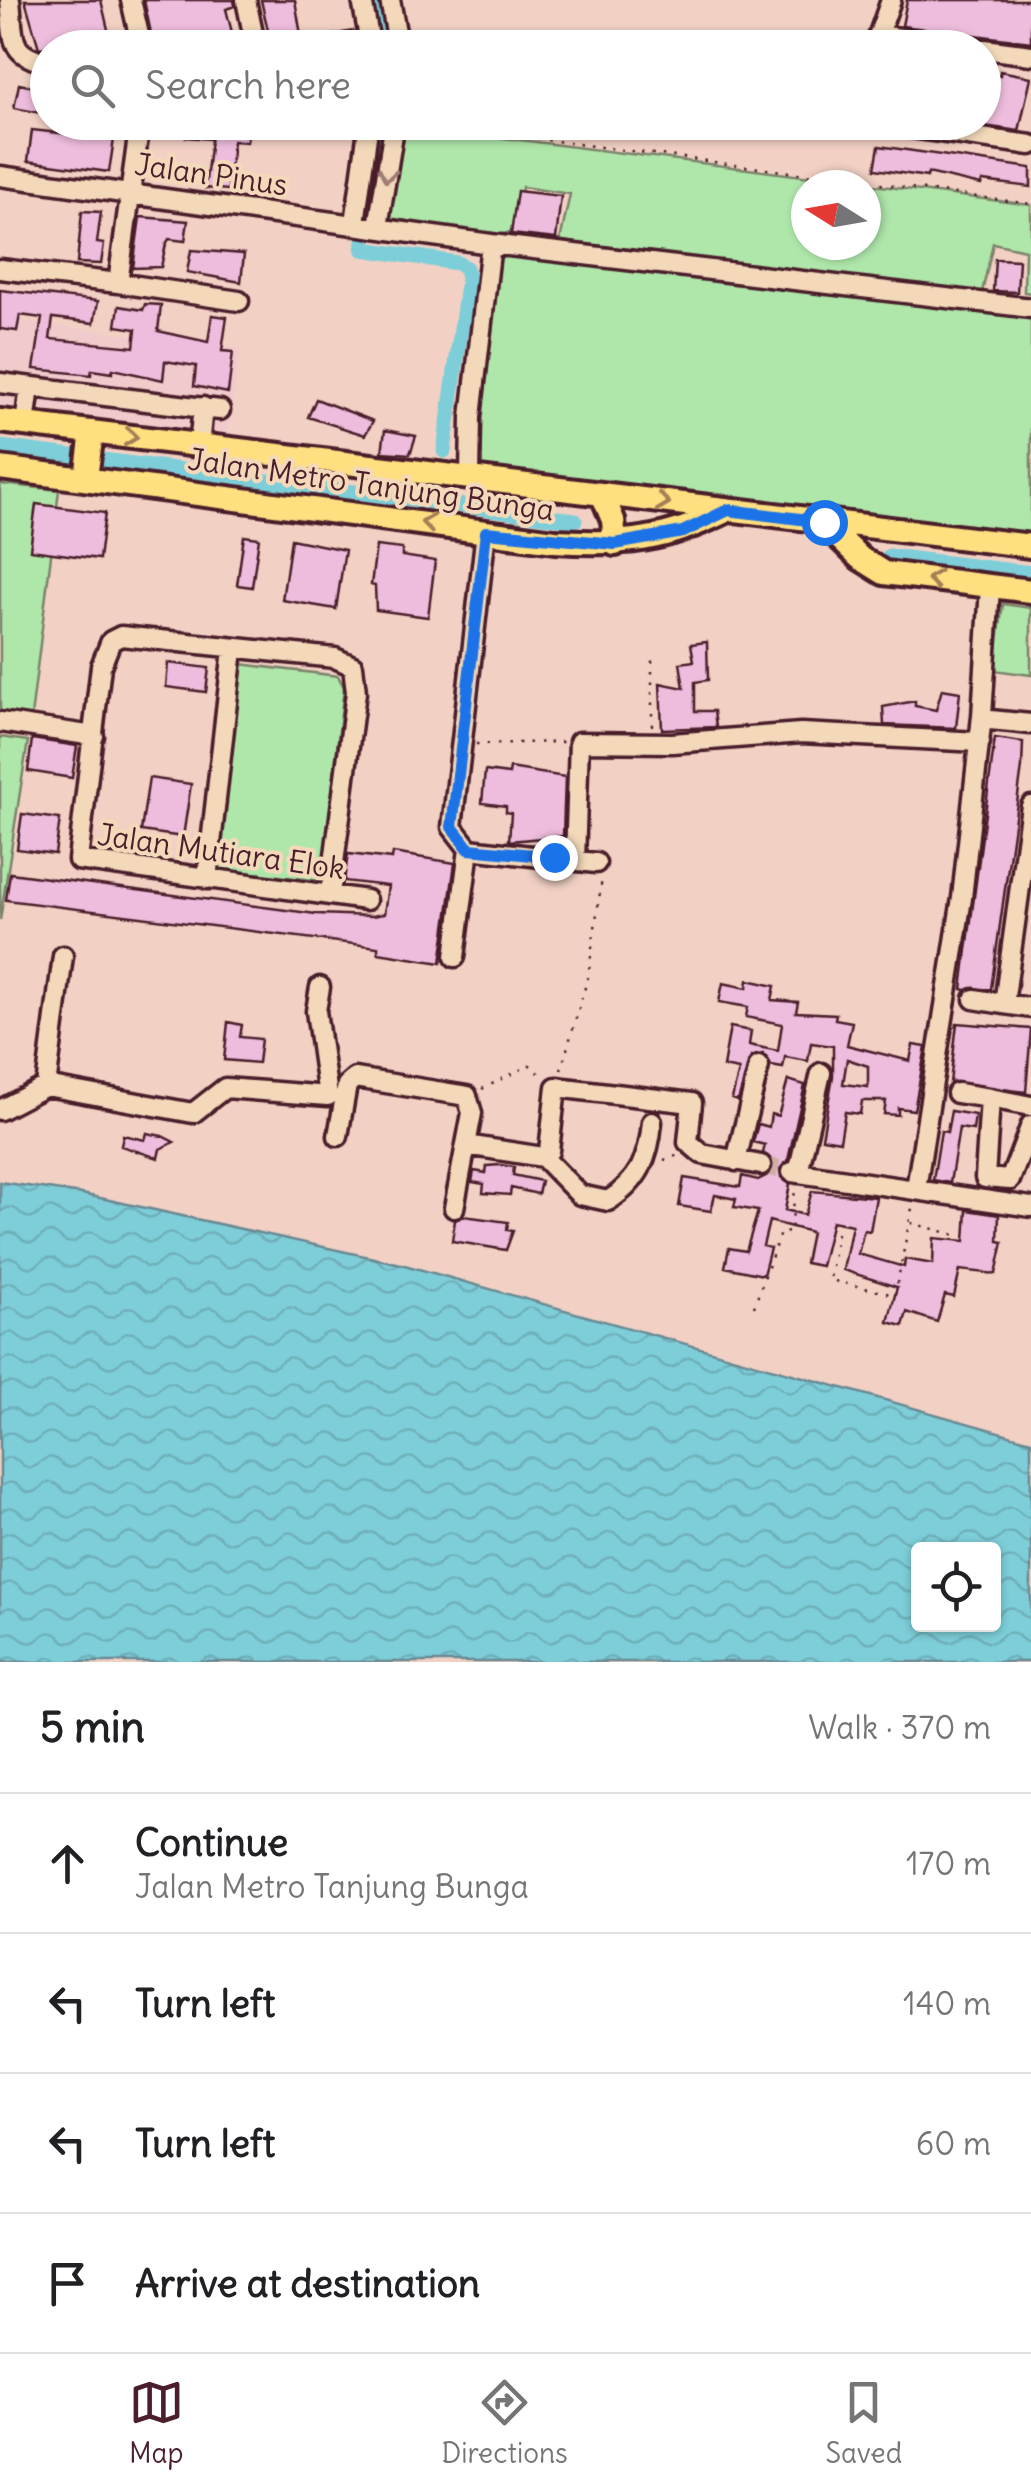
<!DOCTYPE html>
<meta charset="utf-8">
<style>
body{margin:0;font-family:Delius,sans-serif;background:#f2f2f2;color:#202124}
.controls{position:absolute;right:30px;bottom:30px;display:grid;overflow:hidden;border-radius:10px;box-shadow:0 2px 8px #0004}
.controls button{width:90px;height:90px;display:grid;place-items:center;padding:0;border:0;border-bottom:2px solid #e0e0e0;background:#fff;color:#202124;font:50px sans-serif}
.compass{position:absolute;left:791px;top:170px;width:90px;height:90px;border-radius:50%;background:#fff;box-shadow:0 2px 8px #0004;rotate:281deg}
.stop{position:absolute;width:30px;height:30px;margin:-22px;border:8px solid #1a73e8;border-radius:50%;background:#fff}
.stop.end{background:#1a73e8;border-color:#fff;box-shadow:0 2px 10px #0008}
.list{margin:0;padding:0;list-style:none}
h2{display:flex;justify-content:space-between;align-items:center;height:130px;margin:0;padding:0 40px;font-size:42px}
h2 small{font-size:32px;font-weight:400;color:#757577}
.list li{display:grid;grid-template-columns:65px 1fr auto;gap:30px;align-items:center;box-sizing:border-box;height:140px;padding:0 40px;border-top:2px solid #e0e0e0}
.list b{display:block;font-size:38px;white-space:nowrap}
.list p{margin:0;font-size:32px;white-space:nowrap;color:#757577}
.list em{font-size:32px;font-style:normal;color:#757577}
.icon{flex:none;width:55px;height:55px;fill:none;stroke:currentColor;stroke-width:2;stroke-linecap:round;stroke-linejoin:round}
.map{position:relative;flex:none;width:1031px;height:1662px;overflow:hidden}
.search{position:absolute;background:#fff;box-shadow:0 2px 8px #0004;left:30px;right:30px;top:30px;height:110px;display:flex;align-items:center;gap:25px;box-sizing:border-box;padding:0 35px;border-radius:55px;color:#757577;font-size:38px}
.sheet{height:690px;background:#fff}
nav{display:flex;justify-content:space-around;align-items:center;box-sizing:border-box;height:140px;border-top:2px solid #e0e0e0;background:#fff;font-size:28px;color:#757577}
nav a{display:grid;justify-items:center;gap:5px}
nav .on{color:#4a1f2b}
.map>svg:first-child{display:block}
.built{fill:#f1cbcc}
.grass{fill:#afe7ab;stroke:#7c836b;stroke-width:2.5;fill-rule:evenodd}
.water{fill:url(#water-waves);stroke:#698893;stroke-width:2.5;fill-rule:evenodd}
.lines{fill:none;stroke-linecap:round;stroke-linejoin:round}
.canal{stroke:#7dced8;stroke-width:15}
.building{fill:#eebddd;stroke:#4a1f2b;stroke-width:2.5;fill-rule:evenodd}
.minor-tunnel{stroke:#d0ada5;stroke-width:18;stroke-dasharray:18 9;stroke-linecap:butt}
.minor-casing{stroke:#4a1f2b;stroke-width:25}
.major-casing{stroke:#4a1f2b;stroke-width:30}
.path{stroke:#4a1f2b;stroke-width:2.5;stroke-dasharray:2.5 8;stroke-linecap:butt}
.minor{stroke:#f3d9ba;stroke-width:18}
.major{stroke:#ffdf80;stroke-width:22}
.oneway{stroke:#9e7c72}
.oneway2{stroke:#a47f56}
.route{stroke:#1a73e8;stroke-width:12}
.labels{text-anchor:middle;stroke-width:8;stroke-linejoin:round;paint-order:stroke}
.street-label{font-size:30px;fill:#4a1f2b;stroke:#f3d9ba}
</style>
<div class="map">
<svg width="1031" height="1662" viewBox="0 0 1031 1662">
<defs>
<pattern id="water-waves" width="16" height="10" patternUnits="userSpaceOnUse" patternTransform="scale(2.5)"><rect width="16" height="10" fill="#7dced8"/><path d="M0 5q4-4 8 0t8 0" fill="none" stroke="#6eb0ba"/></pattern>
</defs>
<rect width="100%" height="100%" fill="#f2d1c4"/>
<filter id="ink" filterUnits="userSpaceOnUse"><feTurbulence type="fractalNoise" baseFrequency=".01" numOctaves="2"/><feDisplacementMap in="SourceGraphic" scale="20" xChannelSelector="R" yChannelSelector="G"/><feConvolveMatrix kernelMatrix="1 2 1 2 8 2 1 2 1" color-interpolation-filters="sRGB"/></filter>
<g filter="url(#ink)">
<path class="built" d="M0,319l241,29 -13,89 -228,-28z"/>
<path class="grass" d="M402,125l629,80v88l-7,-1 1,-42 -32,-7 -11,50 -422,-52 10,-47 -48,-7 -6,44 -27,6 -99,-19zM806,185h60v60h-60z
M493,249l538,64v221l-550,-67 -6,-17z
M0,484l59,6 -28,227 -31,-4z
M1003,604l28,4v67l-37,-5z
M240,664l98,12 6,11 -22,194 -106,-12z
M0,737l28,4 -28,179z"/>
<path class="water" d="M0,1182l82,12 319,70 630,177v221h-1031zM918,1550h76v74h-76z"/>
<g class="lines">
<path class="canal" d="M378,0l9,48
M383,122l-20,127 94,14 9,5 2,10 -24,173
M0,447l575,73
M889,556l142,17"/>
</g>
<path class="building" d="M25,0h76l9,38 -71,10z
M144,0h90l1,6 -9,3 10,39h-82z
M261,0h34l7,41 51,-10 3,17h-84z
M907,0h124v42l-129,-16z
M1000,71l31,6 -12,54 -35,-5v-54l16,3z
M19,84l29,6v18l-6,-1 -1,6 -27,-5z
M188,122h62l-3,20 -14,-1 -5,49 -23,-2 6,-49 -25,-2z
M32,130l82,9 -5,33 -81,-11z
M879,146l152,22v19l-49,-6 -1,4 -53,-12 -1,4 -52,-8z
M517,191l44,5 -5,43 -45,-5z
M82,211l19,1 -4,31 7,1 -3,20 -24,-1z
M140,217l48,4 -3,20 -16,-2 -3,5 -5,23 -28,1z
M191,250l53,4 -3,28 -54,-10z
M995,259l24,1 -2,32 -24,-1z
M0,290l98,11 -4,22 -41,-5 -3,21 84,8 2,-18 -20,-3 3,-20 24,4 2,-6 16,1 -3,26 50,11 4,-27 15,2 -5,34 11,1 -5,41 -34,-7 2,-20 -31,-5 -2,19 -50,-11 -1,4 -20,-3 -1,5 -57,-6 8,-51 -22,-3 -3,16 -17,-2z
M316,399l57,22 -8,14 -57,-18z
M385,430l31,6 -6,18 -28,-2z
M36,504l69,9 -6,46 -69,-9z
M244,536l15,2 -7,49 -15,-2z
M291,539l54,11 -9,59 -54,-9z
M376,546l26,3v7l33,5 -7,56 -52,-7 -1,-24 -4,-1z
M707,642l1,38 -13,2v29h19l2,16 -54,2 -2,-46 24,5 -4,-25 14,-2 -3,-17z
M168,663l41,5 -3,24 -40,-5z
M942,689l18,3 -4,36 -72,-3 -1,-18 32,-6v5l21,4z
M995,738l28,4 -1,25 -31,222 -25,1 -4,-1 3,-24z
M32,739l45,7 -5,32 -44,-7z
M510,768l55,9 -2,59 -54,5 2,-28 -5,-1v-6l-24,-3 3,-32 24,3z
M149,778l42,6 -8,53 -42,-6z
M22,814l38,5 -5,35 -38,-5z
M393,853l62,10 -14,100 -63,-10v-6l-372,-47 4,-27 306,41 56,2 12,-2 4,-28 -44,-5 4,-27 44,5z
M748,980l27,6 -3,14 26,2 -2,10 40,2 -1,5 17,3 -5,23 63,16 3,-16 13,2 -12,63 -16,-2v7l-14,-1 2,-13h-24l-2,13 -15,-2 -5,29 -18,-3 11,-62v-30l-22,-3 -3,18 -23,-4 -2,11 -12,-2 -8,-12 -12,3 -13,44 -6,-2 7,-29 -16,-3 7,-40 21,4 -2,14 29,6 4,-27 -36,-7 2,-10 -29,-5 4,-19 24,5zM847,1059l21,7v21l-25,-3z
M228,1022l14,3 -2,12 21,2 -3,24 -34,-3z
M957,1023l74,6 -5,63 -76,-9z
M788,1080l17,5 -17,75 -8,9 1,8 9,7 -5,26 20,5 7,-24 64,6 -6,34 -6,-1 -6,24 46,13 1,-8 28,5 1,-26 31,3 2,-31 32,5 -1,26 5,1 -7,32 -36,-4 -6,27 -9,-2 -8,27 -30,-10 -4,14 -15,-4 9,-35 -54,-17 9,-45 -20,-4 -11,45 -16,-3 6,-31 -42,-11 -6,25 7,2 -7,27 -38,-8 4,-19 17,3 12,-40 -24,-4 2,-8 -21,-4 -4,16 -32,-5 5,-28 56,9 2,-11 16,4 12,-6 3,-12 -10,-9 2,-8 -12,-3 5,-18 11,3 2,-13 7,2z
M951,1111l24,4 -2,15 -14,-2 -9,55 -17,-3 8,-49 6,1z
M147,1133l15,3 12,6 -14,7 -2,9 -37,-12 2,-11 22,5z
M500,1165l14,2 -1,8 28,6 -3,13 -27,-6 -1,7 -27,-2 1,-9 -12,-2 2,-11 12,2 1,-7z
M464,1216l44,6 -1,8 6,1 -7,19 -54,-9 3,-21z"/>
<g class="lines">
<path class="minor-tunnel" d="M761,1165l31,7"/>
<defs>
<path id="minor" d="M10,0c4,36 -3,55 38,63
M131,0l11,48
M246,0l10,48
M362,0l9,48
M390,0l9,48
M878,35l97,13
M874,48l17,-48
M984,49l47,6
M140,122l-22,161 121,18
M869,122l162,23
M0,176l491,68 -20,173 -1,60
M355,223l14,-101
M378,227l17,-105
M491,244l540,64
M0,269l118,14
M0,383l220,27
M25,424l5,-37
M199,446l4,-39
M486,531l-34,296 17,22 127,14
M990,720l41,4
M0,722l94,14
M575,860l4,-118 93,1 129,-10 179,9
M207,879l26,-230
M330,894l26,-202 -3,-26 -18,-8 -214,-22 -10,5 -10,25 -23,194 288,40
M455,957l14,-108
M974,999l30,5 27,-198
M1004,1004l27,4
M46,1086l17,-130
M957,1093l33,5 -5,80 25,2 21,-55
M990,1098l41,8
M0,1110l46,-24 147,27 32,-25 103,8 -12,-85 4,-24
M338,1136l9,-51 8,-7 112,18 5,17 -18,95
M466,1145l77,12 6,-6 7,-64 136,16 -4,39 14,12 59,11
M543,1157l37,38 28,6c31,-20 41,-43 44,-79
M736,1161l23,-95
M792,1172l239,35
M798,1173l23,-100
M916,1189l46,-291 20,-182 8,-129"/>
<path id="major" d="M0,421l1031,125
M0,468l555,73c70,4 110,0 173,-31
M86,478l6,-46
M602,494l11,26 2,24
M824,523l36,35 24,15 147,18"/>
</defs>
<use href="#minor" class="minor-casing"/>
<use href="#major" class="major-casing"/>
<path class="path" d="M412,122l619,82
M652,726v-70
M476,744l87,-2
M561,1070l27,-93 14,-99
M482,1089l48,-24 14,13
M664,1160l15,-5
M911,1223l45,12
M837,1233l-7,47 65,15 18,-92
M754,1307l26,-74 11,-1 4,-43"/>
<use href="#minor" class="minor"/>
<use href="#major" class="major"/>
</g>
<defs><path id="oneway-chevron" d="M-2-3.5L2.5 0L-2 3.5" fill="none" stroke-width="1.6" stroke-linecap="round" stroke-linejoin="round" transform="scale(2.5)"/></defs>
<use class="oneway" href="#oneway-chevron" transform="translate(387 175) rotate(100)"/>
<g class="oneway2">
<use href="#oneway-chevron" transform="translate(131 437) rotate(7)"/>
<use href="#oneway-chevron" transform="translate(663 502) rotate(7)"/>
<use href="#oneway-chevron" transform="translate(428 523) rotate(-172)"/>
<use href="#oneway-chevron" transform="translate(934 579) rotate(-172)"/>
</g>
</g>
<g class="lines" filter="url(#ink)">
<path class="route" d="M554,857l-85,-8 -17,-22 34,-295 129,12 68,-12 45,-22 96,12"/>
</g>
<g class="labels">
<g class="street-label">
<text transform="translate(211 175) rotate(8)" y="10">Jalan Pinus</text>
<text transform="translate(371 485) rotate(8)" y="10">Jalan Metro Tanjung Bunga</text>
<text transform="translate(221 852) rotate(8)" y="10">Jalan Mutiara Elok</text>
</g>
</g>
</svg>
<div class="controls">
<button><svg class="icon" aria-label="locate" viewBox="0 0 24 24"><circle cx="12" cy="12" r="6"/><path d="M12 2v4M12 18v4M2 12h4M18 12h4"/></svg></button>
</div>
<svg class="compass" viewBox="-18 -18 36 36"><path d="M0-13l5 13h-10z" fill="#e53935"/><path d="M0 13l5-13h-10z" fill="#757577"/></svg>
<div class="stop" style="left:824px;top:522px"></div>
<div class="stop end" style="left:554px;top:857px"></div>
<div class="search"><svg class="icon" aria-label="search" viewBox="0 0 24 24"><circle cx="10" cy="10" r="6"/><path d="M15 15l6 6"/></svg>Search here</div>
</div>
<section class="sheet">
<h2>5 min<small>Walk · 370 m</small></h2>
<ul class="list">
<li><svg class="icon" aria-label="ahead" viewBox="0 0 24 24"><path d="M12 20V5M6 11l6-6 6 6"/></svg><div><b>Continue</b><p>Jalan Metro Tanjung Bunga</p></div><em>170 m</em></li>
<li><svg class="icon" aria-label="left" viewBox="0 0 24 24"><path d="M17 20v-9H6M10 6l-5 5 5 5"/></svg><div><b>Turn left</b></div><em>140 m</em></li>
<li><svg class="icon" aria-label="left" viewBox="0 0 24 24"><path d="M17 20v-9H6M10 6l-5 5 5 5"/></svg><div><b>Turn left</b></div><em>60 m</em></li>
<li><svg class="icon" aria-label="arrive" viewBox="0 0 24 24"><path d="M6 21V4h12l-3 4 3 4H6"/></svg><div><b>Arrive at destination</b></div></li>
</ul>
</section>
<nav>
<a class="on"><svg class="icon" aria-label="map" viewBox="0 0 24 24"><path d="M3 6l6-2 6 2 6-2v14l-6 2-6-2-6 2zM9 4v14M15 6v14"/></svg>Map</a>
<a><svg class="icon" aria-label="directions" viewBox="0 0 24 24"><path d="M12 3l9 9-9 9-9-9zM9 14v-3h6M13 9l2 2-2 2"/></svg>Directions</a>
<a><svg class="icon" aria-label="saved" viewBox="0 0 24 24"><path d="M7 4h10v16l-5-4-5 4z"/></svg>Saved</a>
</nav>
